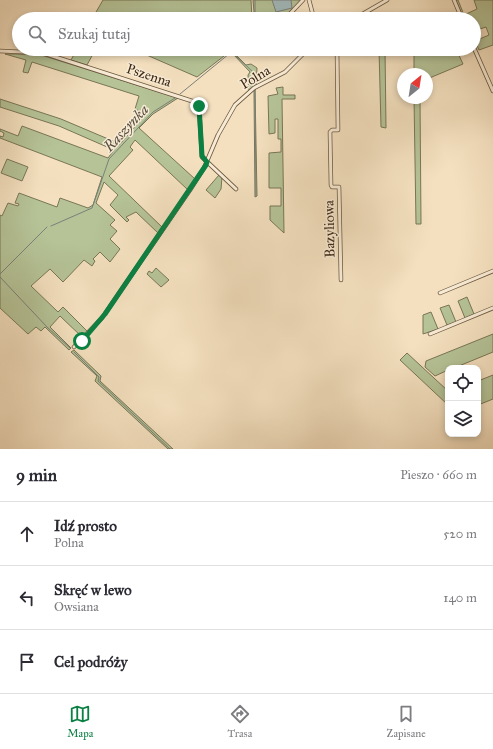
<!DOCTYPE html>
<html lang="pl">
<meta charset="utf-8">
<style>
body{margin:0;font-family:"IM FELL Great Primer",serif;background:#f7f7f7;color:#2b2b33}
.controls{position:absolute;right:12px;bottom:12px;display:grid;overflow:hidden;border-radius:8px;box-shadow:0 2px 6px #0003}
.controls button{width:36px;height:36px;display:grid;place-items:center;padding:0;border:0;border-bottom:1px solid #e1e1e2;background:#fff;color:#2b2b33;font:20px sans-serif}
.compass{position:absolute;left:397px;top:68px;width:36px;height:36px;border-radius:50%;background:#fff;box-shadow:0 2px 6px #0003;rotate:30deg}
.stop{position:absolute;width:12px;height:12px;margin:-9px;border:3px solid #0b8043;border-radius:50%;background:#fff}
.stop.end{background:#0b8043;border-color:#fff;box-shadow:0 1px 4px #0008}
.list{margin:0;padding:0;list-style:none}
h2{display:flex;justify-content:space-between;align-items:center;height:52px;margin:0;padding:0 16px;font-size:17px}
h2 small{font-size:13px;font-weight:400;color:#7c7c81}
.list li{display:grid;grid-template-columns:26px 1fr auto;gap:12px;align-items:center;box-sizing:border-box;height:64px;padding:0 16px;border-top:1px solid #e1e1e2}
.list b{display:block;font-size:15px;white-space:nowrap}
.list p{margin:0;font-size:13px;white-space:nowrap;color:#7c7c81}
.list em{font-size:13px;font-style:normal;color:#7c7c81}
.icon{flex:none;width:22px;height:22px;fill:none;stroke:currentColor;stroke-width:2;stroke-linecap:round;stroke-linejoin:round}
.map{position:relative;flex:none;width:493px;height:449px;overflow:hidden}
.search{position:absolute;background:#fff;box-shadow:0 2px 6px #0003;left:12px;right:12px;top:12px;height:44px;display:flex;align-items:center;gap:10px;box-sizing:border-box;padding:0 14px;border-radius:22px;color:#7c7c81;font-size:15px}
.sheet{height:244px;background:#fff}
nav{display:flex;justify-content:space-around;align-items:center;box-sizing:border-box;height:56px;border-top:1px solid #e1e1e2;background:#fff;font-size:11px;color:#7c7c81}
nav a{display:grid;justify-items:center;gap:2px}
nav .on{color:#0b8043}
.map>svg:first-child{display:block}
.green{fill:#b5c397;stroke:#797656}
.water{fill:#a2babe;stroke:#7a807a}
.lines{fill:none;stroke-linecap:round;stroke-linejoin:round}
.stream{stroke:#7a807a;stroke-width:1}
.minor-casing{stroke:#6b573f;stroke-width:4.5}
.minor{stroke:#f8ebd5;stroke-width:3}
.route{stroke:#0b8043;stroke-width:5}
.labels{text-anchor:middle;stroke-width:3;stroke-linejoin:round;paint-order:stroke}
.street-label{font-size:14px;fill:#3d2914;stroke:#f8ebd5}
.water-label{font-size:15px;font-style:italic;fill:#564d3e;stroke:#f8ebd5}
</style>
<div class="map">
<svg width="493" height="449" viewBox="0 0 493 449">
<rect width="100%" height="100%" fill="#f4e0bf"/>
<filter id="stains"><feTurbulence type="fractalNoise" baseFrequency=".005" numOctaves="4"/><feColorMatrix values="0 0 0 0 .2 0 0 0 0 .09 0 0 0 0 .02 0 0 0 .5 -.17"/></filter>
<radialGradient id="worn" r=".72"><stop offset=".6" stop-color="#630" stop-opacity="0"/><stop offset="1" stop-color="#630" stop-opacity=".3"/></radialGradient>
<path class="green" d="M103,0h148l1,19h-160z
M253,0h48l-19,19h-16l-12,-7z
M456,0h2l6,15 13,-6 -3,-9h19v45l-14,5 -4,-9 14,-6 -3,-8 -12,4v-12h-10z
M77,49h11l6,3 -7,13 -16,-5z
M133,49h100l-36,28z
M379,49h6l1,79 -5,-1z
M414,49h29l1,3 12,-3 7,15 -36,15v-5h-13z
M234,53l12,12 5,-1 6,4 -1,18 -7,5 -1,-16 2,-3 -17,-18z
M5,54h33l140,44 -25,16 -14,14 56,51 -7,11 -53,-50 -5,7 3,3 -24,26 53,51 -4,6 -22,-21 -10,5 3,3 -2,2 -17,-17 8,-10 -14,-13 -8,21 19,17 -5,5 7,6 -7,8 10,10 -10,13 -10,-10 -7,7 2,2 -3,5 -8,-6 -21,22 -13,-13 -19,17 27,26 5,-5 25,25 -5,6 -23,-22 -10,11 21,21 -2,2 -24,-23 -4,4 -5,-4 -8,7 -28,-26v-93l2,1 6,-13 10,3 1,-2 -4,-1 4,-10 38,14 3,-9 28,10 5,-3 9,-28 -102,-39v-2l3,1 1,-4 -4,-2v-2l18,7 4,-10 86,32 6,-8 -55,-24 -59,-19v-8l61,20 59,25 26,-30 -11,-5 4,-13 -107,-34 -4,11 -5,-1 3,-12z
M283,87v8h12v4h-13l2,134 -14,-13v-14h11v-18h-12v-35l12,-1v-13h-3v-20h-3v14l-6,1 -1,-38 10,-2 -2,-6z
M255,89l2,107 -2,1 -1,-106z
M414,98h6l1,126h-5z
M7,159l21,8 -6,14 -21,-8z
M219,175l3,2 -1,12 -6,9 -9,-8z
M156,268l13,12 -8,7 -14,-13 2,-3 3,2z
M467,297l7,17 -9,4 -7,-17z
M449,305l7,17 -9,3 -7,-17z
M431,312l7,17 -15,5v-19z
M493,334v18l-39,16h-6v2l-13,6 -10,-9 1,-6z
M74,350l27,26 -1,5 73,68h-5l-73,-68 2,-5 -26,-24z
M407,353l41,38v14l-48,-45z
M493,375v24l-15,6v-24z"/>
<path class="water" d="M272,0h19l1,8 -16,4z"/>
<g class="lines">
<path class="stream" d="M255,0v12
M255,15l1,4
M234,54l21,20v11
M255,90l1,106
M180,94l55,-45
M51,226l41,-18 17,-49 44,-47 22,-14
M0,274l47,-47
M0,277l47,50 23,21
M74,352l25,25 -1,4 72,68"/>
<defs>
<path id="minor" d="M309,0l5,19
M454,0l8,19
M285,19l18,-19
M354,19l33,-19
M474,48l19,43
M337,49l1,81h-6l-2,2 1,53 1,2h7l2,93
M0,51l43,2 152,49 4,5 3,50 34,32
M440,293l53,-22
M430,334l63,-26
M74,347l28,-29 88,-128 14,-22 14,-33 17,-30 19,-17 31,-16 23,-23"/>
</defs>
<use href="#minor" class="minor-casing"/>
<use href="#minor" class="minor"/>
</g>
<g class="lines">
<path class="route" d="M82,341l23,-27 101,-149 1,-3 -5,-6 -3,-50"/>
</g>
<g class="labels">
<g class="street-label">
<text transform="translate(149 75) rotate(18)" y="5">Pszenna</text>
<text transform="translate(255 77) rotate(-31)" y="5">Polna</text>
<text transform="translate(329 229) rotate(-91)" y="5">Bazyliowa</text>
</g>
<g class="water-label">
<text transform="translate(126 128) rotate(-47)" y="5">Raszynka</text>
</g>
</g>
<rect width="100%" height="100%" filter="url(#stains)"/>
<rect width="100%" height="100%" fill="url(#worn)"/>
</svg>
<div class="controls">
<button><svg class="icon" aria-label="locate" viewBox="0 0 24 24"><circle cx="12" cy="12" r="6"/><path d="M12 2v4M12 18v4M2 12h4M18 12h4"/></svg></button>
<button><svg class="icon" aria-label="layers" viewBox="0 0 24 24"><path d="M12 4l9 5-9 5-9-5zM3 14l9 5 9-5"/></svg></button>
</div>
<svg class="compass" viewBox="-18 -18 36 36"><path d="M0-13l5 13h-10z" fill="#e53935"/><path d="M0 13l5-13h-10z" fill="#7c7c81"/></svg>
<div class="stop" style="left:82px;top:341px"></div>
<div class="stop end" style="left:199px;top:106px"></div>
<div class="search"><svg class="icon" aria-label="search" viewBox="0 0 24 24"><circle cx="10" cy="10" r="6"/><path d="M15 15l6 6"/></svg>Szukaj tutaj</div>
</div>
<section class="sheet">
<h2>9 min<small>Pieszo · 660 m</small></h2>
<ul class="list">
<li><svg class="icon" aria-label="ahead" viewBox="0 0 24 24"><path d="M12 20V5M6 11l6-6 6 6"/></svg><div><b>Idź prosto</b><p>Polna</p></div><em>520 m</em></li>
<li><svg class="icon" aria-label="left" viewBox="0 0 24 24"><path d="M17 20v-9H6M10 6l-5 5 5 5"/></svg><div><b>Skręć w lewo</b><p>Owsiana</p></div><em>140 m</em></li>
<li><svg class="icon" aria-label="arrive" viewBox="0 0 24 24"><path d="M6 21V4h12l-3 4 3 4H6"/></svg><div><b>Cel podróży</b></div></li>
</ul>
</section>
<nav>
<a class="on"><svg class="icon" aria-label="map" viewBox="0 0 24 24"><path d="M3 6l6-2 6 2 6-2v14l-6 2-6-2-6 2zM9 4v14M15 6v14"/></svg>Mapa</a>
<a><svg class="icon" aria-label="directions" viewBox="0 0 24 24"><path d="M12 3l9 9-9 9-9-9zM9 14v-3h6M13 9l2 2-2 2"/></svg>Trasa</a>
<a><svg class="icon" aria-label="saved" viewBox="0 0 24 24"><path d="M7 4h10v16l-5-4-5 4z"/></svg>Zapisane</a>
</nav>
